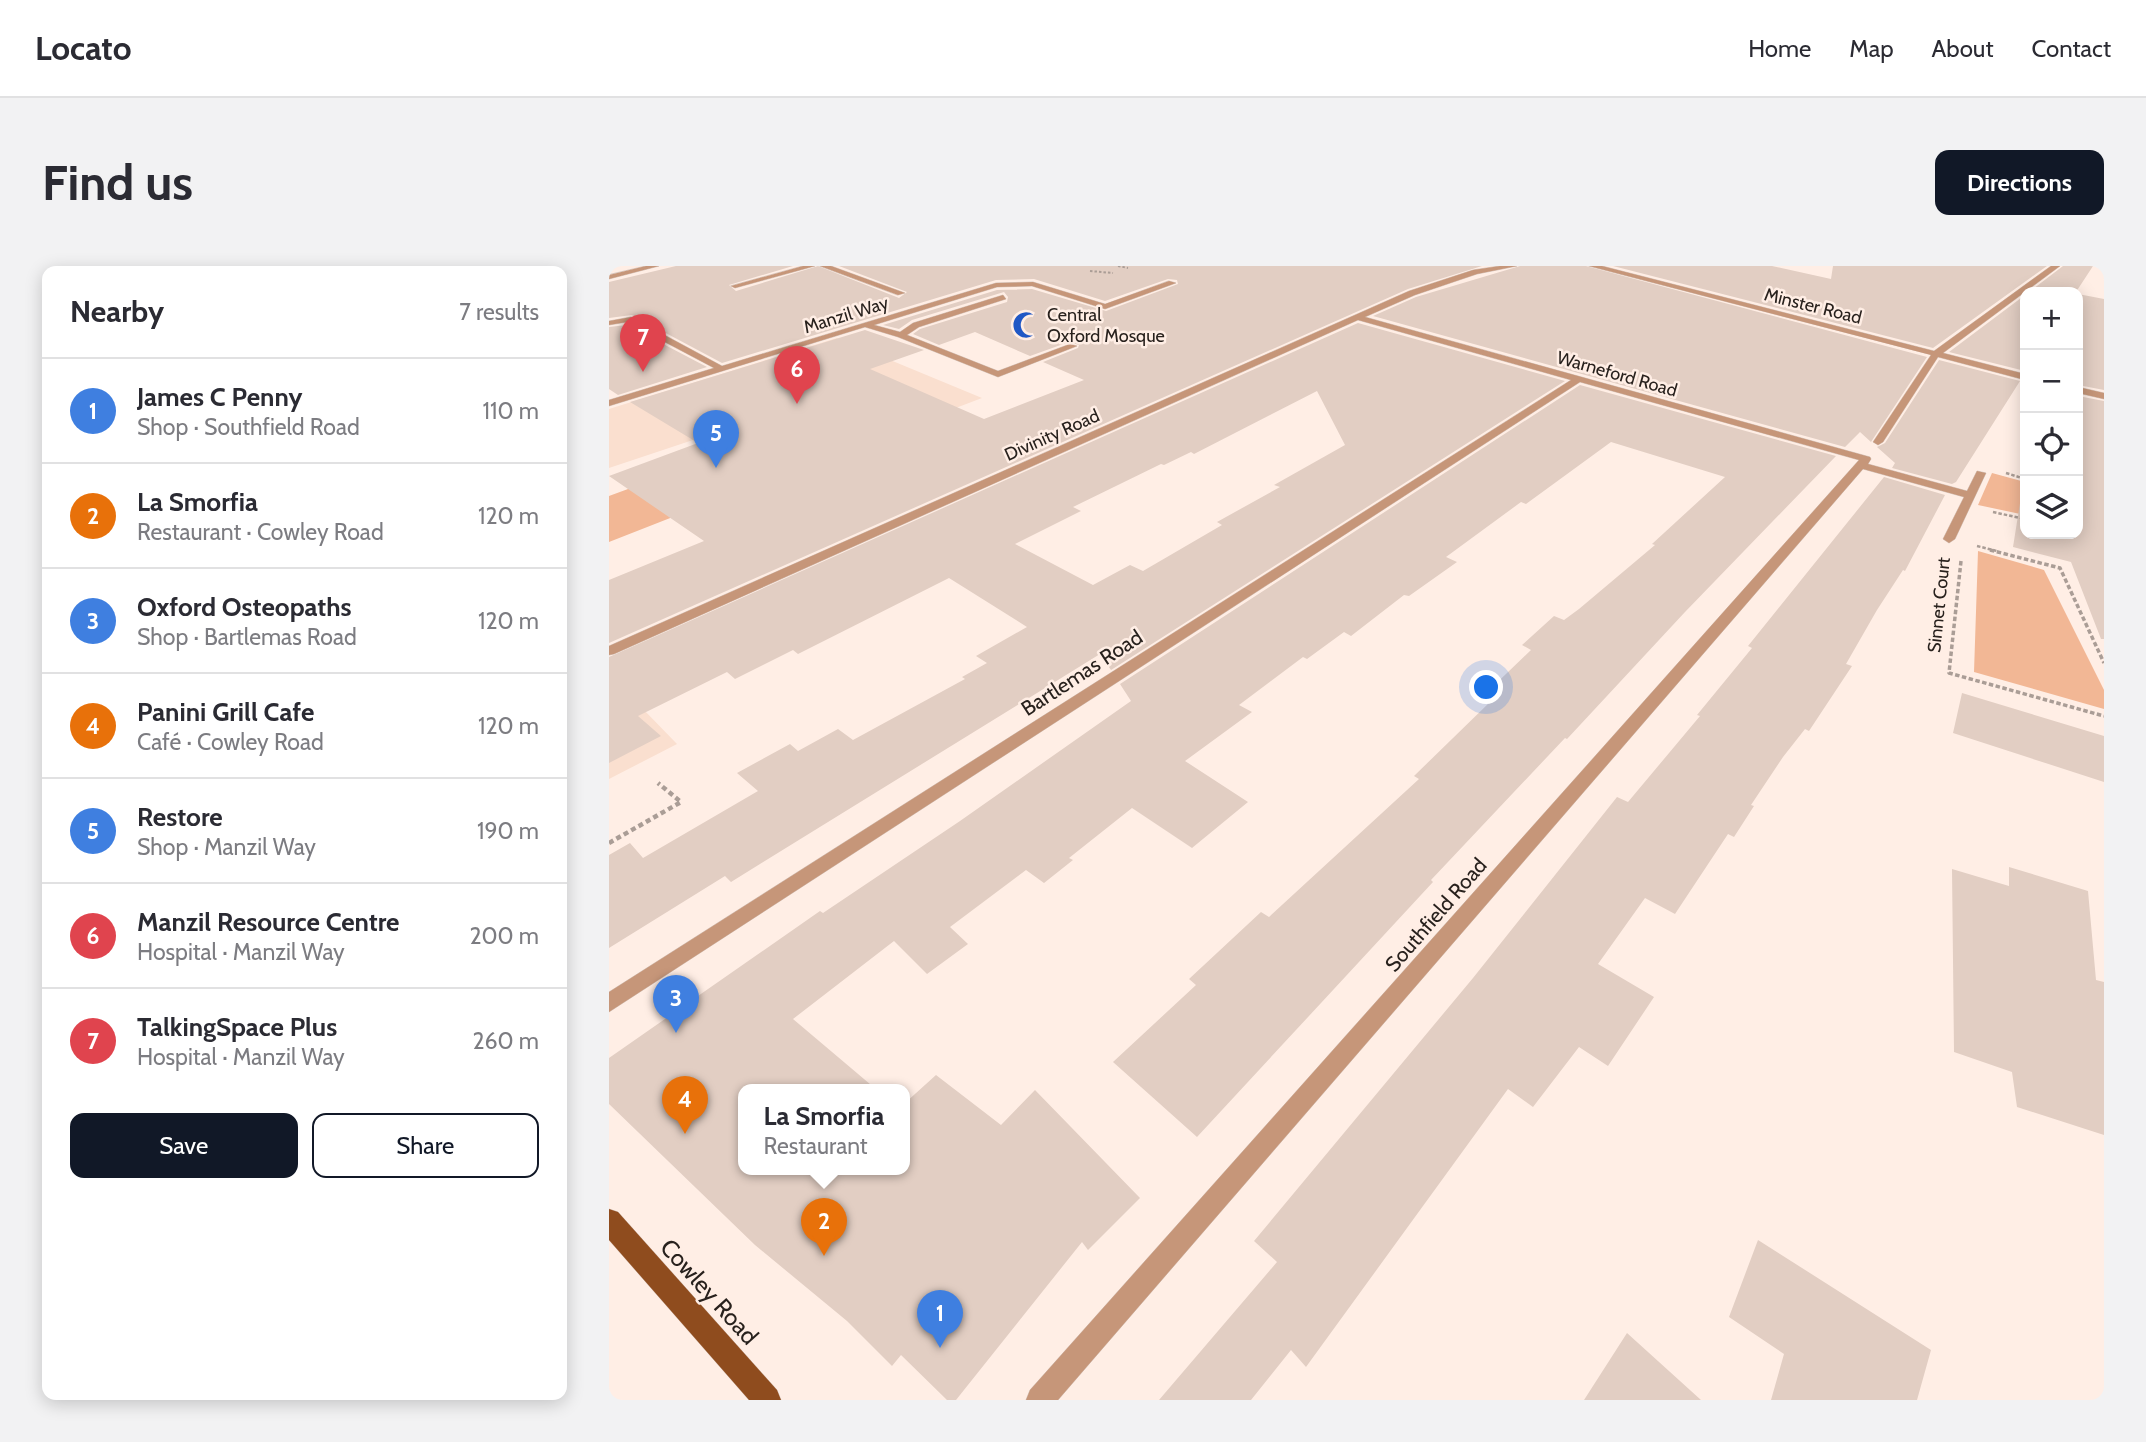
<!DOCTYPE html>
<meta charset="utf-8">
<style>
body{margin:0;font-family:Cabin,sans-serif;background:#f2f2f3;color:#2b2b33}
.controls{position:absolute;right:21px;top:21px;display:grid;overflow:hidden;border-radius:14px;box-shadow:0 4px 18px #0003}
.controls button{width:63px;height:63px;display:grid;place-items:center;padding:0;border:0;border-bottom:2px solid #e1e1e2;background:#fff;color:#2b2b33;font:35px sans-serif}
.you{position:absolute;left:878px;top:422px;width:24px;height:24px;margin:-18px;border:5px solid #fff;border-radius:50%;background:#1a73e8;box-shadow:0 0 0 10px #1a73e833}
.badge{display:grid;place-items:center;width:46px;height:46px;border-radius:50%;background:#111827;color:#fff;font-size:23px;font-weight:700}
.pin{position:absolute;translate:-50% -58px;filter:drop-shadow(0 2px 4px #0008)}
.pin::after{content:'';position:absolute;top:37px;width:24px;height:21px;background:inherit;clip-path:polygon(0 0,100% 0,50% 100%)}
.popup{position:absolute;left:129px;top:818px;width:172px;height:91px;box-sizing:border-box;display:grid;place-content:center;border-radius:14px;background:#fff;filter:drop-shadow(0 2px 5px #0005);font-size:23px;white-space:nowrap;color:#7c7c81}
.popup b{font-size:26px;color:#2b2b33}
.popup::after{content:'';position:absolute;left:50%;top:100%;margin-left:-14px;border:14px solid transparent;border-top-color:#fff}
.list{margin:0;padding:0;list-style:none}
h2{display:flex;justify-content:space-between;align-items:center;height:91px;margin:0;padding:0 28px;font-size:30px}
h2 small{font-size:23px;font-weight:400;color:#7c7c81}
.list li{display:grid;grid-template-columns:46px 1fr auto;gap:21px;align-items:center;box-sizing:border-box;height:105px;padding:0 28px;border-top:2px solid #e1e1e2}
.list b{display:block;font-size:26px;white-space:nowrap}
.list p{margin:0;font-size:23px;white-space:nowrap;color:#7c7c81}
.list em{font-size:23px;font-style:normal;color:#7c7c81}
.actions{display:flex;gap:14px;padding:21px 28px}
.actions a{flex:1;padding:16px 0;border:2px solid #111827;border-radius:14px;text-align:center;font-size:24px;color:#111827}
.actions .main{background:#111827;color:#fff}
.icon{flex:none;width:38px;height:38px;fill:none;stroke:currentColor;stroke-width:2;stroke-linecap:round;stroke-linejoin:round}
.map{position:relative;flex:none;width:1495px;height:1134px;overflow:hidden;border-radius:14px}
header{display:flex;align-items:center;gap:42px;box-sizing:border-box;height:98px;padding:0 35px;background:#fff;border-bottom:2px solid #e1e1e2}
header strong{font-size:33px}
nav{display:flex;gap:38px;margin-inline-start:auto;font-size:24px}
.intro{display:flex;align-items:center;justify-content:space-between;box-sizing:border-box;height:168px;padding:0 42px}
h1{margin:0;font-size:49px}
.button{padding:18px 32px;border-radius:14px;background:#111827;color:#fff;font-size:24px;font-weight:700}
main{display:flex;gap:42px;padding:0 42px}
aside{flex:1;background:#fff;border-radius:14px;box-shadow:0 4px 18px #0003}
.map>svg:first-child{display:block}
.built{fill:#fadfcf}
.green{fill:#f2b795}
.building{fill:#e2cec3;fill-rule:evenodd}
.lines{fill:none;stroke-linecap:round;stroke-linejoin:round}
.minor-casing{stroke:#d8c9c1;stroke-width:1}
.major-casing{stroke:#d8c9c1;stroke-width:1}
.path-far3{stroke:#aa9d96;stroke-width:2;stroke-dasharray:2.5 2;stroke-linecap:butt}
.path-far2{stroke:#aa9d96;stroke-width:2.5;stroke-dasharray:3.5 2;stroke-linecap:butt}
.path-far1{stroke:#aa9d96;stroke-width:3.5;stroke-dasharray:4.5 2.5;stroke-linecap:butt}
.path{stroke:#aa9d96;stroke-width:4.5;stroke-dasharray:5 3.5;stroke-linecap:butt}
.minor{fill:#c69679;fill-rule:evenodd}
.major{fill:#8f4c1e;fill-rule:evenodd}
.labels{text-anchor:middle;stroke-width:5;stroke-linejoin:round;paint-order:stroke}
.far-street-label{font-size:18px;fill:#28211d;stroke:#ffeee5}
.far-poi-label{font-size:18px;fill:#28211d;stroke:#ffeee5;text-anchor:start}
.street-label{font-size:21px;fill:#28211d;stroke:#ffeee5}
.near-street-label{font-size:24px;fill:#28211d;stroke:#ffeee5}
</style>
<header>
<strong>Locato</strong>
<nav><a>Home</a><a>Map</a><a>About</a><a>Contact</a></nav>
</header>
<div class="intro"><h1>Find us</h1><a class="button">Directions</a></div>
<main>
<aside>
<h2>Nearby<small>7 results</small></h2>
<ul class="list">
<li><span class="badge" style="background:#3f7fe0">1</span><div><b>James C Penny</b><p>Shop · Southfield Road</p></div><em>110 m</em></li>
<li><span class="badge" style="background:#e8710a">2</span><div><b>La Smorfia</b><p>Restaurant · Cowley Road</p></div><em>120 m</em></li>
<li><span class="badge" style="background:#3f7fe0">3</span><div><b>Oxford Osteopaths</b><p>Shop · Bartlemas Road</p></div><em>120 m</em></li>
<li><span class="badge" style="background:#e8710a">4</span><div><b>Panini Grill Cafe</b><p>Café · Cowley Road</p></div><em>120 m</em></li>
<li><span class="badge" style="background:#3f7fe0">5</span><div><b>Restore</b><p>Shop · Manzil Way</p></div><em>190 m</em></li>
<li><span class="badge" style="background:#e0444e">6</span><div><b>Manzil Resource Centre</b><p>Hospital · Manzil Way</p></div><em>200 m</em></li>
<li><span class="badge" style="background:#e0444e">7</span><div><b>TalkingSpace Plus</b><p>Hospital · Manzil Way</p></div><em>260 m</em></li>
</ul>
<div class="actions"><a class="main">Save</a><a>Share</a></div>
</aside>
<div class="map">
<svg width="1495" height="1134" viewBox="0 0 1495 1134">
<rect width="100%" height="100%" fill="#ffeee5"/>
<path class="built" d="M228,72l145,60 -197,75 -71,-40 -105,35v-59z
M0,408l68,70 -68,35z"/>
<path class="green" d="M176,207l-176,69v-46l19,-7z
M1383,207l33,9v33l-47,-10z
M1369,285l66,19 60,120v19l-130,-37z"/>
<path class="building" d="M67,0h117l-64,19 7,6 82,-25 81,32 8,-6 -68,-26h643l-74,23 -799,354v-63l95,-39 -95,-65 89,-33 -68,-41 235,-72 59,20 -54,19 114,50 100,-39 -41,-18 35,-14 1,-3 -10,-3 -39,14 -55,-24 -36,13 -26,-11 7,-5 87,-27 1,-5 -4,-5 -92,28 -13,9 -16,-4 114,-35 35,-1 74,22 72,-27 -1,-4 -9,-1 -63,22 -71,-22 -38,1 -274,83 -90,-48 -23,3v-36z
M911,0h66l341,91 -56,85 -11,-10 -15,15 -472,-131 43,-19z
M1004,0h159l59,13 2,-13h214l-114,82z
M1454,0h30l-17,26h-47z
M1469,28l26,5v91l-26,-5z
M1416,29v76l-76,-19z
M749,57l207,58 -454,289 -11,-16 -369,228 -6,-6 -116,72v-93l21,-12 13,15 115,-67 -21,-18 53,-29 8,7 40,-22 15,11 112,-61 -3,-2 25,-14 -11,-7 51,-29 -78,-49 -151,76 -5,-4 -58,29 -8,-7 -89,44 23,20 -52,27v-106zM708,125l28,54 -71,40 6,2 -63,35 5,3 -79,46 -13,-6 -37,20 -78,-41 66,-33 -8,-4 88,-43 3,1 27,-13 3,2z
M18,59l80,42 -89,28 -9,-6v-62z
M1330,94l81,21 -64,101 -4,2 -60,-16 3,-5 -18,-16 8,-4z
M971,119l256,71 -151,156 -118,127 -2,-1 -134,142 2,2 -236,255 -84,-75 83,-77 -7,-6 72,-67 8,5 150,-138 -5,-3 77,-75 -9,-4 49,-47 -9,-5 32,-29 10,4 15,-11 76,-64 -3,-1 73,-67 -114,-35 -85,62 -5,-2 -75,55 11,5 -48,34 -5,-1 -53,41 -7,-4 -37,27 -4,-2 -64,48 13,7 -67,49 63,41 -56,46 -60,-40 -63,50 4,2 -29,23 -18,-13 -76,57 18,17 -41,30 -33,-33 -101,78 84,71h-133v80h161v-67l31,-28 65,50 34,-35 105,108 -52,52 -6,-8 -126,158h-9l-46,-45 -9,11 -45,-45 -92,-76 -146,-141v-46l211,-147 3,2 137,-92 171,-120 -11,-17z
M1469,130l26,5v238h-3l-30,-77 -58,-15 12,-75v62h53z
M1275,211l61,18 -40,76 -2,-1 -26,40 -31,54 6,2 -43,65 -4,-2 -22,28 -32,48 3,1 -20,31 -6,-3 -53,80 -30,-16 -47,66 56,33 -46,69 -29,-19 -46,60 -25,-18 -202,278 -15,-17 -40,50h-92l118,-138 -23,-21 219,-263 144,-181 11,5 72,-86 -3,-1 55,-67 -4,-2z
M1353,427l142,43v46l-151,-49z
M1400,601l79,24 8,89 8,2v153l-87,-28 -5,-35 -58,-20 -2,-183 57,17z
M1149,974l173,110 -14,50h-146l13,-46 -55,-37z
M1018,1067l74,67h-117z"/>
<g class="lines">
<defs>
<path id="minor" d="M37,0h13l-50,13v-4z
M194,0h12l-80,22 -4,-2z
M211,0h11l74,27 -7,2z
M891,0h17l-40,8 -62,21 -50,22 505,140 1,2 -3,5 99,27 10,-20 9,2 -31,66 -6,4 -6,-4 21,-42 -101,-28 -805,931h-32l4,-10 829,-930 -279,-78 -971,630v-20l962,-612 -213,-60 -744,334 -5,1v-9l800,-355 64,-21z
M980,0h13l332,85 117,-85h9l-117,87 82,21v6l-87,-23 -55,85 -5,3 -5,-3 58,-87z
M560,15l7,2 -71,26 -73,-23 -35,1 -123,38 26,7 13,-9 90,-28 3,4 -87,28 -12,8 91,36 72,-27 7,2 -79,31 -100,-40 -33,-10 -256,79v-6l105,-32 -87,-46 -18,3v-4l22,-4 91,49 274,-83 37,-1 72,22z
M1469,121l26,6v6l-26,-6z"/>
<path id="major" d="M0,943l9,3 159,178 4,10h-32l-140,-160z"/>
</defs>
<use href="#minor" class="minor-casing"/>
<use href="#major" class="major-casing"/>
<path class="path-far3" d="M509,0l10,2
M481,5l23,2"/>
<path class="path-far2" d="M1397,207l19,6
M1469,227v5
M1384,246l32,7
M1368,280l20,5"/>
<path class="path-far1" d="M1381,284l70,18 44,95
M1352,295l-12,112 155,43"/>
<path class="path" d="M0,577l72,-41 -23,-19"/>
<use href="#minor" class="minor"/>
<use href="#major" class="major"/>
</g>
<defs>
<symbol id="mosque-bare" viewBox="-9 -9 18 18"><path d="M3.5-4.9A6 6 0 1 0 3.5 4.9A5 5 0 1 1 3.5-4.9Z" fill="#2058c5" stroke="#ffeee5" stroke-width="2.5" paint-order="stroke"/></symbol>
</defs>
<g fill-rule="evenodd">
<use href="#mosque-bare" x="398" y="40" width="38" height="38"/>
</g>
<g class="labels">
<g class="far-street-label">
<text transform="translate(1204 40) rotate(14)" y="6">Minster Road</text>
<text transform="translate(237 49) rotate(-17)" y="6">Manzil Way</text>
<text transform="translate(1008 108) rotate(16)" y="6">Warneford Road</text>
<text transform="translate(443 169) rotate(-24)" y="6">Divinity Road</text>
<text transform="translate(1330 339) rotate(-84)" y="6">Sinnet Court</text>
</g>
<g class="far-poi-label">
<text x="438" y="55">Central<tspan x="438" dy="21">Oxford Mosque</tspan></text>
</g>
<g class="street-label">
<text transform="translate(473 407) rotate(-33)" y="7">Bartlemas Road</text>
<text transform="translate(827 649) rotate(-49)" y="7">Southfield Road</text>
</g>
<g class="near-street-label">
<text transform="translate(100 1026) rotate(48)" y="8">Cowley Road</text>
</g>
</g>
</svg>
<div class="controls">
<button>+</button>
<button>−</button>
<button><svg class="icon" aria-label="locate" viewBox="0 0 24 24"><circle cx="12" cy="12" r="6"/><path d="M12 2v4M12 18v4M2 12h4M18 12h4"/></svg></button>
<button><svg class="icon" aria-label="layers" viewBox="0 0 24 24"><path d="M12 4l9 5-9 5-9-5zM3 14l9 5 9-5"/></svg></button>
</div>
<div class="you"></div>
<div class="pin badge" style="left:331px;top:1082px;background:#3f7fe0">1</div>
<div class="pin badge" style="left:215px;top:990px;background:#e8710a">2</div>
<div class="popup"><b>La Smorfia</b>Restaurant</div>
<div class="pin badge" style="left:67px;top:767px;background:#3f7fe0">3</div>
<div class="pin badge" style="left:76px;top:868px;background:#e8710a">4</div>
<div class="pin badge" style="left:107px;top:202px;background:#3f7fe0">5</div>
<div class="pin badge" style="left:188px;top:138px;background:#e0444e">6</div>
<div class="pin badge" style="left:34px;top:106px;background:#e0444e">7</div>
</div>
</main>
